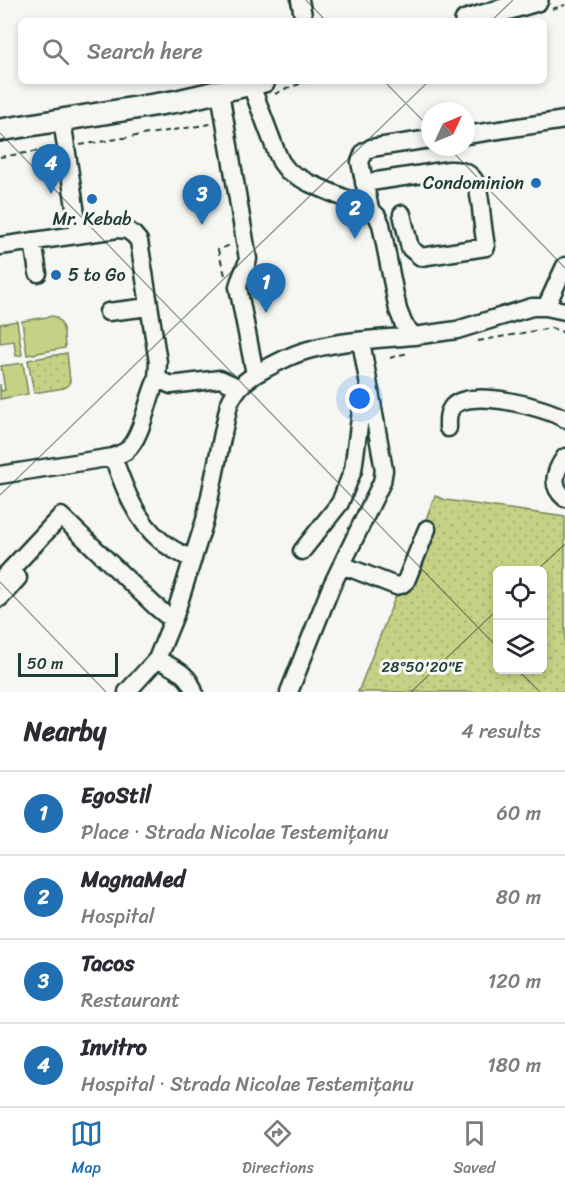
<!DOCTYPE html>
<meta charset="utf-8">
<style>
body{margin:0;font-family:Sriracha,sans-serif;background:#f7f7f7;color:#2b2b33}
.controls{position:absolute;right:18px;bottom:18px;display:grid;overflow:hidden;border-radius:9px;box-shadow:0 3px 9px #0003}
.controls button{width:54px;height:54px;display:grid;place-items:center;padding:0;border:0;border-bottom:2px solid #e1e1e2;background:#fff;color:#2b2b33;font:30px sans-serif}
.compass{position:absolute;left:421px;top:102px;width:54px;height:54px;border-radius:50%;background:#fff;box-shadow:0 3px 9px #0003;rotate:46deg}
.scale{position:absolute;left:18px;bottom:15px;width:100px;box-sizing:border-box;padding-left:6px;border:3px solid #1f3d34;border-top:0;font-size:16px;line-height:21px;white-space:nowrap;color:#1f3d34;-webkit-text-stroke:4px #f6f6f2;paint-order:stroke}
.you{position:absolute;left:360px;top:399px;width:21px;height:21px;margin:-15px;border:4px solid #fff;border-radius:50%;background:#1a73e8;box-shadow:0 0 0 9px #1a73e833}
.badge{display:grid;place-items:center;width:39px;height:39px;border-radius:50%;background:#1f6fb2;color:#fff;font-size:20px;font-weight:700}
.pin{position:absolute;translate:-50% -50px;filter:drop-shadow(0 2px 3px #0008)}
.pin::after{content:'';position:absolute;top:32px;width:21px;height:18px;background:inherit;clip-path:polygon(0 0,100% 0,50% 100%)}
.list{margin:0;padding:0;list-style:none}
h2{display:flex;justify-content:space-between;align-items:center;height:78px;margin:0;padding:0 24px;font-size:26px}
h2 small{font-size:20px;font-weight:400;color:#7c7c81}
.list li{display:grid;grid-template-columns:39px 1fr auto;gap:18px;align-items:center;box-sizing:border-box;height:84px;padding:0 24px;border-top:2px solid #e1e1e2}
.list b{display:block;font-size:22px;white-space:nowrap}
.list p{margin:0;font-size:20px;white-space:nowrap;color:#7c7c81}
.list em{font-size:20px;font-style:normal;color:#7c7c81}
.icon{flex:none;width:33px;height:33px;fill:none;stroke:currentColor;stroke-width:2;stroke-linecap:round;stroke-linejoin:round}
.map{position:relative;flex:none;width:565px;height:692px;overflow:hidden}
.search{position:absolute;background:#fff;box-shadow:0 3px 9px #0003;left:18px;right:18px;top:18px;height:66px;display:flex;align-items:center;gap:15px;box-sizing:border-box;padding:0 21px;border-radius:9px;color:#7c7c81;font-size:22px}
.sheet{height:414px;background:#fff}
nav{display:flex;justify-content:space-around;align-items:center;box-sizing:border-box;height:84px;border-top:2px solid #e1e1e2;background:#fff;font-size:16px;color:#7c7c81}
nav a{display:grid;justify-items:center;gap:3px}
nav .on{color:#1f6fb2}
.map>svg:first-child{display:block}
.green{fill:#c5d184;stroke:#72875c;stroke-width:1.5}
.park{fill:url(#park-dots);stroke:#72875c;stroke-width:1.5;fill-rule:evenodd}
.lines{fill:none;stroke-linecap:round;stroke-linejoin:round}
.minor-casing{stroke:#1f3d34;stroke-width:21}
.major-casing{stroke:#1f3d34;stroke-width:26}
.path{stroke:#1f3d34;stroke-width:2;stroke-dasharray:6 4.5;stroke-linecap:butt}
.minor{stroke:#f6f6f2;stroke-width:16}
.major{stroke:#f6f6f2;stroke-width:21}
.ticks{fill:none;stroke:#1f3d34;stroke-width:1.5;stroke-opacity:0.45}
.poi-dot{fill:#1f6fb2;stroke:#f6f6f2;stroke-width:2}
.labels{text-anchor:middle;stroke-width:6;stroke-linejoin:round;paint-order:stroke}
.poi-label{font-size:18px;fill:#1f3d34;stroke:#f6f6f2;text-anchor:end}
.ticks-label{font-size:15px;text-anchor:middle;fill:#1f3d34;stroke:#f6f6f2;stroke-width:6;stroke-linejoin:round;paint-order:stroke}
</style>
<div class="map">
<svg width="565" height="692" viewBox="0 0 565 692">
<defs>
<pattern id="park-dots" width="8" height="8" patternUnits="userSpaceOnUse" patternTransform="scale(1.5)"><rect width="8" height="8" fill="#c5d184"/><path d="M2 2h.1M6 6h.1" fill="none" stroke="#a9b473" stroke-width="1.8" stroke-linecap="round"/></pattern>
</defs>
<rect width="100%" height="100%" fill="#f6f6f2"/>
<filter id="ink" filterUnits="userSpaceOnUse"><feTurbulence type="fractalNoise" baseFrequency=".0167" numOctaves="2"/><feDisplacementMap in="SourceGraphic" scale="12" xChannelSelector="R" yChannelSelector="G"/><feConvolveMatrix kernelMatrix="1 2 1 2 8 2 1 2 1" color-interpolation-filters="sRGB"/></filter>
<g filter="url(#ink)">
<path class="green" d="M53,316c12,5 11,20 12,32l-38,7 -5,-34z
M17,321l5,34 -6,1 -2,-15 -14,2v-19z
M23,363l5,31 -28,5v-15l1,7 4,-1 -4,-24z"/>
<path class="park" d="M67,353l3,28 -1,3 -5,4 -30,5 -6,-33z
M435,496l11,4 119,17v175h-207zM498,570h44v100h-44z"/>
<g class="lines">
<defs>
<path id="minor" d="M300,0l4,21
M251,85l25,66 5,11 7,9 21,12 61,26 7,7 4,8 17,86 6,15 10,11 43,-6 75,-23h14l19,4
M220,92l28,167c-2,10 -8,18 -10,28l17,87
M62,120l17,114
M466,135l99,-15
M364,183l85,-13c28,-1 29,16 32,38 1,13 3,26 5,39l-65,10 -11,-9 -8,-34
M370,209l-10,-47 4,-10 7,-4 59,-9
M33,241l5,32
M0,246l118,-17 9,1 7,5 5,6 19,121 -1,17 14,6 49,-6 18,8
M546,307l19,-41
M108,312l41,-5
M448,428c0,-8 -1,-15 5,-22 19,-18 92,1 112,13
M113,457c11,30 22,62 47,83 10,9 21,14 33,19
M565,457c-10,14 -15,29 0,41
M0,475l113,-18c4,-2 10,-4 13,-6 17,-15 21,-52 31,-72
M302,551l38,-48 13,-33 10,-74 7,-4
M342,565l54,21 5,-1 5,-4 21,-52
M0,581l61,-65 94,90 11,9h9
M0,598l18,-20
M157,659c16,9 32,14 37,33
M127,692l30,-33 18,-44 30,-95 24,-116c8,-18 19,-26 36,-35 15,-8 30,-16 47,-20 33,-9 69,-10 102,-13
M289,692l42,-105 51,-105 2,-12 -23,-129"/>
<path id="major" d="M466,21l71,-21
M0,130l178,-29 86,-20"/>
</defs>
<use href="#minor" class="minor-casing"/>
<use href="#major" class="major-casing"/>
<path class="path" d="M552,9l13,-4
M275,94l12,-6 23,-7
M80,145l131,-21
M0,157l51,-8
M225,275l-7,-25 12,-5
M478,341l73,-13 14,5
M390,358l9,-3 11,-2"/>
<use href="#minor" class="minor"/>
<use href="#major" class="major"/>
</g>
</g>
<path class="ticks" d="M306,0l20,21M491,21l22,-21M384,81l46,47M0,133l498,515M448,147l117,121M0,495l429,-414M537,570l28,-26M0,582l106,110M518,670l22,22M411,692l87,-83"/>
<g class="poi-dot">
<circle cx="536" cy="183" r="6"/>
<circle cx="92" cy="199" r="6"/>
<circle cx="56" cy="275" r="6"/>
</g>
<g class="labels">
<g class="poi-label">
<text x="524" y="189">Condominion</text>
<text x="92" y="225" text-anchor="middle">Mr. Kebab</text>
<text x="68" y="281" text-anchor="start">5 to Go</text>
</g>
</g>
<g class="ticks-label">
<text x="422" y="672">28°50'20"E</text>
</g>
</svg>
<div class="controls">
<button><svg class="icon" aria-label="locate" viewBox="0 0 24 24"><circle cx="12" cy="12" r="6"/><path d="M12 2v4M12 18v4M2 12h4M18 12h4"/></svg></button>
<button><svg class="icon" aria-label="layers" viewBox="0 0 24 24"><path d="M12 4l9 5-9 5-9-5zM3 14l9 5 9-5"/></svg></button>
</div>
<svg class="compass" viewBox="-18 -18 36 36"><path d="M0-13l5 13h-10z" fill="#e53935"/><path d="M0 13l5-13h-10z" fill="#7c7c81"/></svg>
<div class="scale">50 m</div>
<div class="you"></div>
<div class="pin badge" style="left:266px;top:313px">1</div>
<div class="pin badge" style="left:355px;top:239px">2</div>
<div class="pin badge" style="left:202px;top:225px">3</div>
<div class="pin badge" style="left:51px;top:194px">4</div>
<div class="search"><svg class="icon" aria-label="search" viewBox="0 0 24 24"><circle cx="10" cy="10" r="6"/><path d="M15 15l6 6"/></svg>Search here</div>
</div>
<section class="sheet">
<h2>Nearby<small>4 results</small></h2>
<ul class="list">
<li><span class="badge">1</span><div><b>EgoStil</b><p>Place · Strada Nicolae Testemițanu</p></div><em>60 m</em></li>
<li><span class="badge">2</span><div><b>MagnaMed</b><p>Hospital</p></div><em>80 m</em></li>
<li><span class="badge">3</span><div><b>Tacos</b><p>Restaurant</p></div><em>120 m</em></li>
<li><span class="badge">4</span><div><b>Invitro</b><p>Hospital · Strada Nicolae Testemițanu</p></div><em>180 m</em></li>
</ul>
</section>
<nav>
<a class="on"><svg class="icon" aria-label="map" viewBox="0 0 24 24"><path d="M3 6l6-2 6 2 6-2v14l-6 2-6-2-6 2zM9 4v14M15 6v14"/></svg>Map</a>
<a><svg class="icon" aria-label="directions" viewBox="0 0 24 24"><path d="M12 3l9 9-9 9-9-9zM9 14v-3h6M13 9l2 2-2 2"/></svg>Directions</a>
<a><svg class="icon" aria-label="saved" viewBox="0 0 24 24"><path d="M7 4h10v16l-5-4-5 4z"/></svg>Saved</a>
</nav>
